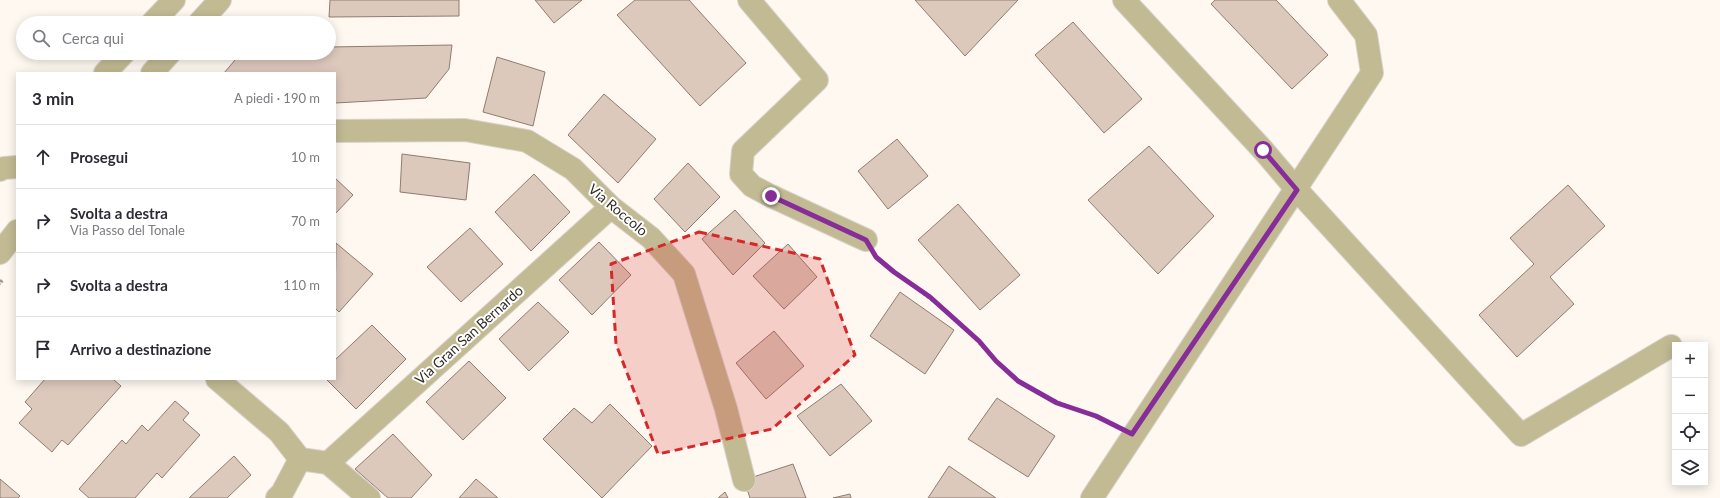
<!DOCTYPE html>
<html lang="it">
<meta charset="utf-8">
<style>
body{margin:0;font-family:Lato,sans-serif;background:#f7f7f7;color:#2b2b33}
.controls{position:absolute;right:12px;bottom:12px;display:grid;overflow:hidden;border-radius:0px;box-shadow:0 2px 10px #0003}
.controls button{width:36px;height:36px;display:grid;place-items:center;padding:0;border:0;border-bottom:1px solid #e1e1e2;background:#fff;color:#2b2b33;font:20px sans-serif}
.stop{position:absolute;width:12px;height:12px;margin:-9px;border:3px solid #862d9a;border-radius:50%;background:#fff}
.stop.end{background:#862d9a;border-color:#fff;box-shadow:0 1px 4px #0008}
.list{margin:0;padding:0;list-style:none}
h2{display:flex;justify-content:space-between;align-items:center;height:52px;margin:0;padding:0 16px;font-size:17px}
h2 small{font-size:13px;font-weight:400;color:#7c7c81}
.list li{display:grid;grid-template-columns:26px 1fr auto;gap:12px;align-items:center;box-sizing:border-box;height:64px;padding:0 16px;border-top:1px solid #e1e1e2}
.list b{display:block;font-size:15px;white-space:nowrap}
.list p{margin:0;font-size:13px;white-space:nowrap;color:#7c7c81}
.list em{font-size:13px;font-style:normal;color:#7c7c81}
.icon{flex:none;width:22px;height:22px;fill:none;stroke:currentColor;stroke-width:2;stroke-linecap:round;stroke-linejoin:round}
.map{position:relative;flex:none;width:1720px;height:498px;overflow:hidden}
.search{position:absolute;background:#fff;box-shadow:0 2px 10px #0003;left:16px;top:16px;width:320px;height:44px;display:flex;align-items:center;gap:10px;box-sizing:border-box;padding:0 14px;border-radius:22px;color:#7c7c81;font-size:15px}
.panel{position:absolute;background:#fff;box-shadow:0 2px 10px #0003;left:16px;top:72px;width:320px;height:308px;border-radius:0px}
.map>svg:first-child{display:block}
.building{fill:#ddc8bc;stroke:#8f7c71}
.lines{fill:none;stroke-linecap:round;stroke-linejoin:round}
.minor-casing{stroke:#d9d3cc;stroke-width:24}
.path{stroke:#a19b94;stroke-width:2.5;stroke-dasharray:3 2;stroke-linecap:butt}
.minor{stroke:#c2ba93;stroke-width:22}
.route{stroke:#862d9a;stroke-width:5}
.marked{fill:#d62828;fill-opacity:0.2;stroke:#d62828;stroke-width:3;stroke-dasharray:8 5;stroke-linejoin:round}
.labels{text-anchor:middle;stroke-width:4;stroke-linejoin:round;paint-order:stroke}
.street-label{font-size:14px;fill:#312b25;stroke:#fff}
</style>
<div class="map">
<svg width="1720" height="498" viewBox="0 0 1720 498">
<rect width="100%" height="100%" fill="#fef8f1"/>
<path class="building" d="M330,0h129v16l-130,1z
M535,0h47l-28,23z
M635,0h54l57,63 -46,43 -83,-91z
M915,0h103l-53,56z
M1215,0h61l52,55 -36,34 -81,-85z
M1073,22l69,77 -38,34 -69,-78z
M452,45l-3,24 -23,29 -91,5v-30h-111l17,-20h88v-6z
M497,57l48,15 -12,54 -50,-14z
M604,94l52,45 -38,44 -50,-48z
M897,139l31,37 -40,33 -30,-38z
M1149,146l65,70 -56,58 -70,-74z
M402,154l68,9 -4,37 -66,-8z
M688,163l32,34 -35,35 -31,-33z
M534,174l36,38 -39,39 -36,-39z
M335,178l18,17 -18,19z
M1568,185l37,41 -55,51 24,27 -57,53 -38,-42 55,-51 -24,-26z
M958,204l62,71 -40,35 -62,-70z
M735,210l30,33 -32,32 -31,-36z
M470,228l33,36 -42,38 -34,-35z
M599,242l32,33 -39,40 -33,-35z
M336,243l37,31 -34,38 -4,-4z
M788,244l29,33 -33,32 -31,-33z
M900,292l54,38 -29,44 -55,-38z
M538,302l31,30 -40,39 -30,-32z
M372,325l34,34 -50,50 -30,-30h9v-19z
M774,331l30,35 -38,33 -30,-36z
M469,361l37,37 -43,42 -37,-38z
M45,379h71l-2,1 7,6 -53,59 -6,-5 -10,12 -33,-29 13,-14 -7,-7z
M841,384l31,37 -42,35 -33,-40z
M997,398l58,38 -27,41 -60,-38z
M175,401l14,12 -6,7 17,15 -38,43 -5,-5 -22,25h-46l-10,-9 43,-49 4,4 16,-19 6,6z
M610,404l42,42 -50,52 -59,-59 31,-31 18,15z
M393,434l39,41 -21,23h-23l-33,-29z
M234,456l17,19 -24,23h-38z
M793,464l13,34h-56l-6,-18z
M949,466l47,32h-68z
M0,479l20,17 -2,2h-18z
M476,479l22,19h-39z
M725,492l3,6h-10z
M850,494l1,4h-18z"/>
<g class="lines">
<defs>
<path id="minor" d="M749,0l68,80 -74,71 -2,23 11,12 19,10 95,44
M1124,0l139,150 34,40 224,245 150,-89
M152,23l22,-23
M199,23l21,-23
M105,73l19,-20
M152,73l18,-20
M335,131l130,-1 62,11 46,28 38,38 40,31 33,36 42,135 18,71
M0,170l4,-2 13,-1
M0,253l17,-22
M217,379l62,53 21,27 28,4 41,35
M328,463l283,-256
M277,498l5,-5 18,-34
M1092,498l280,-425 -6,-38 -27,-35"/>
</defs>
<use href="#minor" class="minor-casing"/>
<path class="path" d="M879,260c27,22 55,40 81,64 20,18 36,41 59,57 28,20 62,28 93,44
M0,280l2,2 -2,2"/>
<use href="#minor" class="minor"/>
</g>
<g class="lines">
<path class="route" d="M771,196l95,44 10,17 18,15 36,25 49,44 17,20 22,20 39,22 39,13 36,18 165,-244 -34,-40"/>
</g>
<path class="marked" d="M699,232l121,27 35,96 -83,74 -114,25 -42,-110 -5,-80z"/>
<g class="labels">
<g class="street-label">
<text transform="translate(618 210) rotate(40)" y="5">Via Roccolo</text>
<text transform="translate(469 335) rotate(-42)" y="5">Via Gran San Bernardo</text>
</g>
</g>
</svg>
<div class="controls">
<button>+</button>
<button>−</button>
<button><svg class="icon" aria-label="locate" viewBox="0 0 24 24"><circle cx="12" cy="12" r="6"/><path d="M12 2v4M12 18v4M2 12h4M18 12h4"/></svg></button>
<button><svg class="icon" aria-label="layers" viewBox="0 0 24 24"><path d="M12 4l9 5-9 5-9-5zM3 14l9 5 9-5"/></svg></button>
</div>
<div class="stop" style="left:1263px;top:150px"></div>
<div class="stop end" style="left:771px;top:196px"></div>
<div class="search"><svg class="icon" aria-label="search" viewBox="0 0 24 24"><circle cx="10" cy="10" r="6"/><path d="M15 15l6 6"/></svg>Cerca qui</div>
<section class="panel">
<h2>3 min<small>A piedi · 190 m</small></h2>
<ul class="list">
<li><svg class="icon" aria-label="ahead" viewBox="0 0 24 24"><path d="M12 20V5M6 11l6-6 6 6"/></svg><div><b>Prosegui</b></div><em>10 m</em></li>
<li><svg class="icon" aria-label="right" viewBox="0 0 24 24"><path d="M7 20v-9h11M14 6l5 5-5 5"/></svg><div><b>Svolta a destra</b><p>Via Passo del Tonale</p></div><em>70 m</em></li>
<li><svg class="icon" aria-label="right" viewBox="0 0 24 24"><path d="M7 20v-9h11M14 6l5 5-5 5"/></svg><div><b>Svolta a destra</b></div><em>110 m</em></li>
<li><svg class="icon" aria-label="arrive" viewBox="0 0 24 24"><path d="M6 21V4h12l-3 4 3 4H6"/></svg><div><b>Arrivo a destinazione</b></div></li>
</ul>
</section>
</div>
